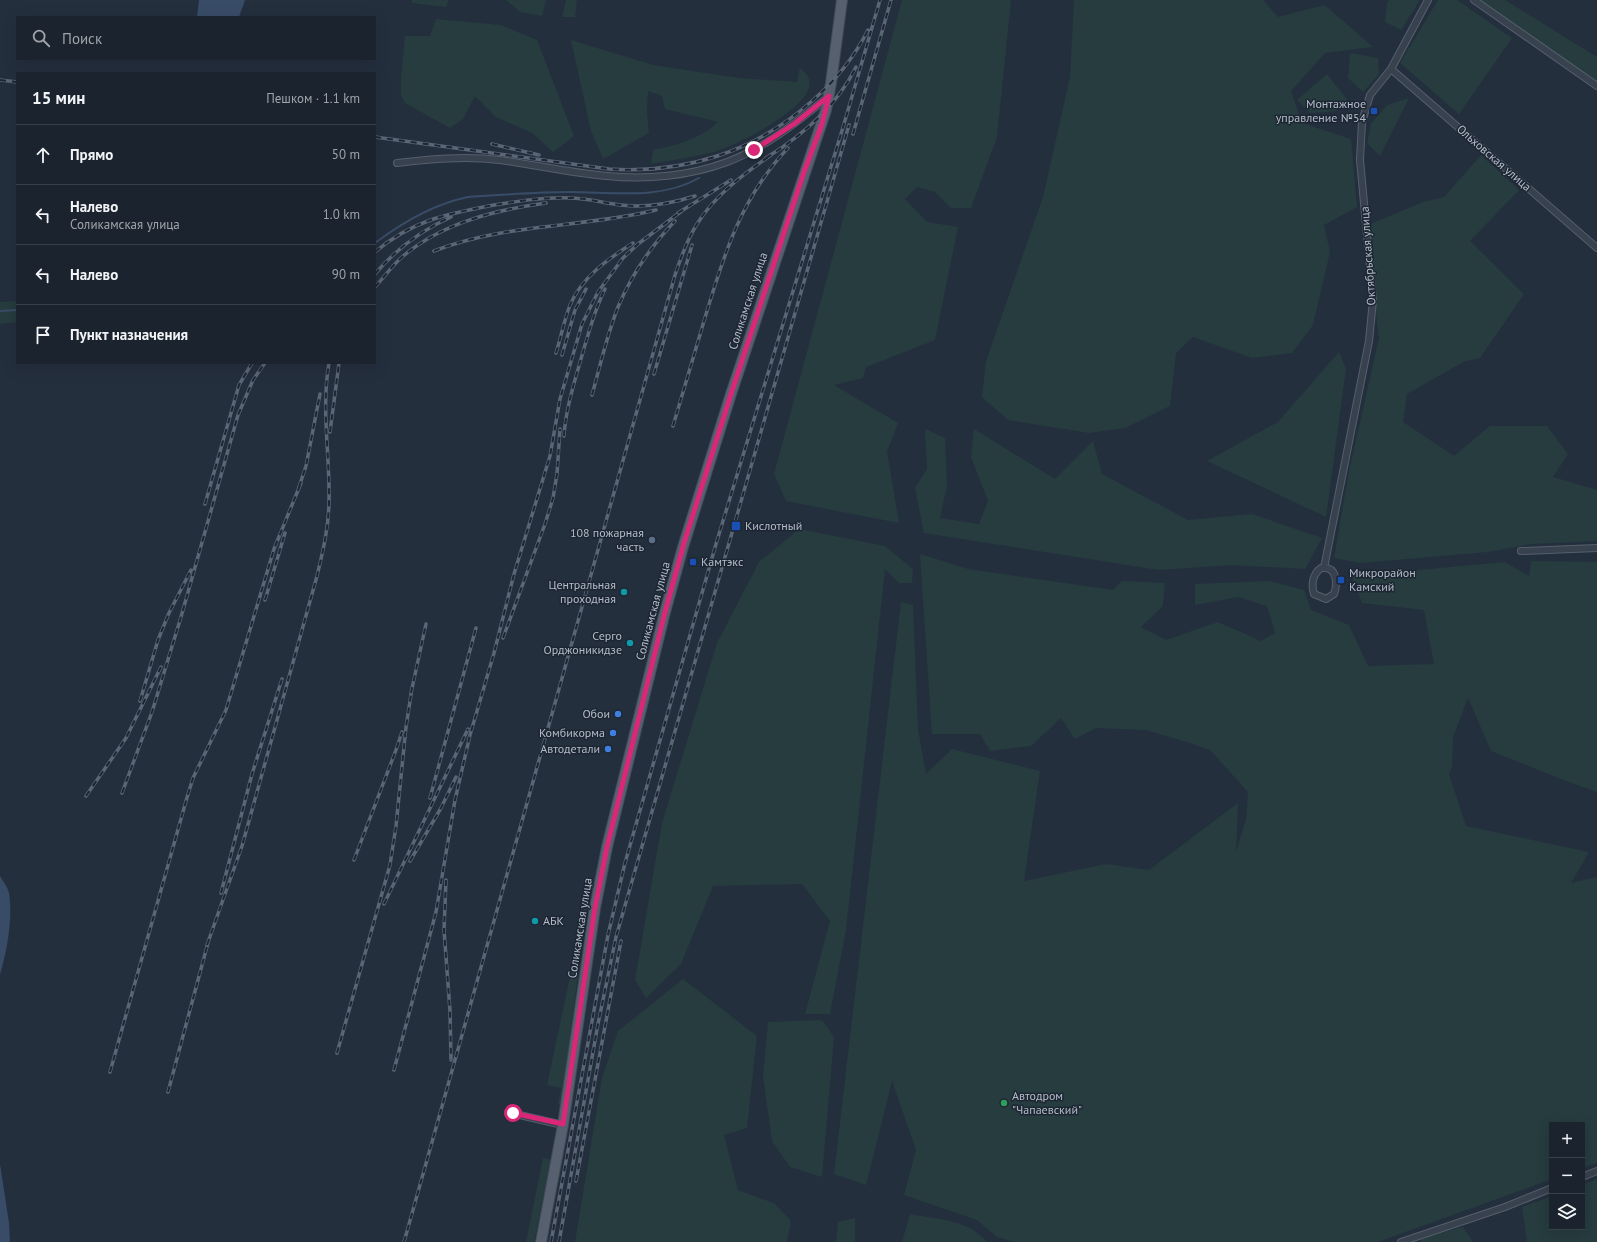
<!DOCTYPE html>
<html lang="ru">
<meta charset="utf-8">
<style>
body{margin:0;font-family:"PT Sans",sans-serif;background:#242b36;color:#f1f3f6}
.controls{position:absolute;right:12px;bottom:12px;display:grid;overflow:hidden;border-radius:0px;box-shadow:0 4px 16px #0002}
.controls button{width:36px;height:36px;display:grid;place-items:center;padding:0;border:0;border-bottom:1px solid #39404a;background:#1b232e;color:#f1f3f6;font:20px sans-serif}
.stop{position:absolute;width:12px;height:12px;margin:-9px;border:3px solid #db2777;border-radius:50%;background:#fff}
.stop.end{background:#db2777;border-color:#fff;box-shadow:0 1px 4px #0008}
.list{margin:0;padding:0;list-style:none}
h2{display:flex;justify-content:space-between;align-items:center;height:52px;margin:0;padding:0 16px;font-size:17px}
h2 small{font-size:13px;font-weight:400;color:#a0a4aa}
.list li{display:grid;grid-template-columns:26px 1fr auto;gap:12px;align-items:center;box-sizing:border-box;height:60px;padding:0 16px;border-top:1px solid #39404a}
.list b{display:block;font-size:15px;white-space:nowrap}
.list p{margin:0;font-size:13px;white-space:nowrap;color:#a0a4aa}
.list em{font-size:13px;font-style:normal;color:#a0a4aa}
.icon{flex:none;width:22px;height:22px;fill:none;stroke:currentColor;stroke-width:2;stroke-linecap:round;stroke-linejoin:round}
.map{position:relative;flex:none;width:1597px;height:1242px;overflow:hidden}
.search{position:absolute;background:#1b232e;box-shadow:0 4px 16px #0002;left:16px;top:16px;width:360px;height:44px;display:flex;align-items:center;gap:10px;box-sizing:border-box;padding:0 14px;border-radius:0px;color:#a0a4aa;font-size:15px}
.panel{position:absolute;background:#1b232e;box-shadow:0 4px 16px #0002;left:16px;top:72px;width:360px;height:292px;border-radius:0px}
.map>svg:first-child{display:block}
.green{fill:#263c3f}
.water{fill:#394c67}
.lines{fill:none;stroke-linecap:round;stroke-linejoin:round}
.stream{stroke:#394c67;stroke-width:2}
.street-casing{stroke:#565f6c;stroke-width:8}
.primary-casing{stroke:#414a57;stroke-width:12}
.street{stroke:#38414e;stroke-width:6}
.primary{stroke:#56606e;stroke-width:10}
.rail-casing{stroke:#5a6575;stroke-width:3.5}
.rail{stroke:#1d2633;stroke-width:2;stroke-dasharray:6;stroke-linecap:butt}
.route{stroke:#db2777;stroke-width:5}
.transit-dot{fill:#1a4fb4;stroke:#1d2633;stroke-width:1.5}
.service-dot{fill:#5c6f8a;stroke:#1d2633;stroke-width:1.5}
.culture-dot{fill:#0f9aa8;stroke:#1d2633;stroke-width:1.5}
.shop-dot{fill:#3f7fe0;stroke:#1d2633;stroke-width:1.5}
.leisure-dot{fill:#2e9e5b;stroke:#1d2633;stroke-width:1.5}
.labels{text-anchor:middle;stroke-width:3;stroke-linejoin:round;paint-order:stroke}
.poi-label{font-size:12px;fill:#b4bcc9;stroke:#1d2633;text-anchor:end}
.street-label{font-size:12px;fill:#b4bcc9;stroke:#1d2633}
</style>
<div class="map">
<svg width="1597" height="1242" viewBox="0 0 1597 1242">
<rect width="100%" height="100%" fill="#242f3e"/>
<path class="green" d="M412,0h37l-3,7 -34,-4z
M506,0h40l-4,16 -22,-4z
M566,0h11l-2,17h-13z
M902,0h109l-14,137 -26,71h-20l-16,-16 -18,-5 -12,12 22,23 31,5 -23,113 -69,27 -3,11 -29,7 64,38 -11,29 12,71 -113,-22 -12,-27z
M1074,0h189l15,17 47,-12 48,42 -48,6 -34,38 11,32 49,16 6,68 -33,18 6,27 -17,73 -21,28 -40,5 -59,-21 -17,16 -6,53 -45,22 -36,5 -81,-13 -26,-23 4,-36 57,-164 27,-120z
M1389,0h31l-19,30 -16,-8 2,-19z
M1438,0h19l55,38 -53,76 -59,-51z
M1479,0h26l92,57v26z
M436,19l65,6 36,15 37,96 -21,16 -21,-19 -36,-16 -21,-21 -12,23 -13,9 -45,-25 -4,-8v-17l4,-42h25z
M571,40l82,25 86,13 58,4 3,-15c2,3 8,8 9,12 9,26 -75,68 -95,73 -20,5 -42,8 -63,12l2,-14c24,-5 47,-11 65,-28l-53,-13 -3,-13 -14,-5 -1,19 2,23 -46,26 -12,-28z
M1350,53l28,5 1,16 -16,18 -15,-14z
M1327,74l22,28 -13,9 -26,2 -13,-13z
M1409,98l-29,58 -13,-13 4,-19 16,-19z
M1481,155l38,35 -49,51 54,53 -44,64 -17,4 -56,32 -4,28 51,34 36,-30h57l21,28 -15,23 44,13v51l-66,3 -43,8 -128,11 -26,-5 15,-87 30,-133 -13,-112 57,-24 21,-5z
M17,301v21l-17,2v-22z
M1339,352l7,17 -20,148 -119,-56 71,-39z
M925,429l20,9 2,48 -7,32 39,6 9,-23 -17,-44 3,-28 81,50 38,-38 9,33 86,46 64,-6 70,24 -17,31 -74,-4 -72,5 -235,-37 -9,-45 12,-19z
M799,529l86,17 28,23 -1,14h-13l-14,-14 -39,361 -16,84h-25l25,-93 -28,-37 -89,2 -32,78 -35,34 -11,-18 27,-157 55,-180 42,-81z
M920,554l48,15 145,21 9,-9 43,2 -2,23 -22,21 25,13 52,-18 43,19 14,-8 -8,-27 -29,-9 -43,8v-21l74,-3 35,9 7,20 38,15 19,41 66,-2 -10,-54 -62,-7 -10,-27 153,-14 24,14 2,-15 66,1v230l-31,-11 -75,-30 -23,-53 -15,39 -1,29 -3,8 17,52 123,26 -18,31 26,-6v286l-15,5v-43h-30v54l-174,63h-364l-17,-5 -20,-17 -73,-25 12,-45 -24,-69 -26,104 -32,-11 67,-572 12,3 5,124 8,45 26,-25 88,22 -16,110 82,-17 43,6 89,-67 -2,49 10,-33 2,-27 -38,-42 -20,-7 -44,-13 -50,-2 -21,11 -14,-21 -30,28 -41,5 -10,-17h-48z
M590,883l-29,222 -3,-1 3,-16 -14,-3z
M683,979l74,57 -10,92 -23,7 14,55 36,13 17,18 -4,21h-212l27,-164 16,-47z
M822,1020l12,17 -12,140 -32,-10 -18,-26 -9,-65 5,-54z
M543,1158l8,2 -17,82h-8z
M1597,1179v63h-70l-5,-35 30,-11v31h30v-42z
M910,1214c26,5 60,6 77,28h-85z
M855,1218v24h-19l2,-20z
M1463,1227l10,15h-52v-4z"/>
<path class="water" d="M199,0h46l-6,17h-42z
M0,876c3,6 8,11 9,17 4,26 -2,57 -9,82z
M0,1164l9,59 1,19h-10z"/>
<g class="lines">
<path class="stream" d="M375,243c28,-21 59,-39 93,-46 34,-2 68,-5 101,-5 43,0 92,8 130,-14
M0,311l17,-1"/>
<defs>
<path id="street" d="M1474,0l123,86
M1391,69l206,179
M397,163c34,-4 68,-7 103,-3 36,5 71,13 107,16 39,4 83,0 120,-14 38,-14 70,-40 101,-65
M1521,551l76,-3
M1321,568c16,-2 17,15 13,26l-8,5 -12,-5c-3,-10 -1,-20 7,-26z
M1324,568l45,-227 4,-41 -13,-140 2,-38 8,-27 21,-26 37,-69
M511,1113l52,12
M1582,1177l15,-6
M1401,1242l104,-35 47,-19"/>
<path id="primary" d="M541,1242l22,-117 32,-217 12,-61 57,-231 19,-69 48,-153 95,-284 5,-27 11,-83"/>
</defs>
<use href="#street" class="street-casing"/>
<use href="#primary" class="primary-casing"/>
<use href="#street" class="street"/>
<use href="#primary" class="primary"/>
<defs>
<path id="rail" d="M0,80l17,2
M853,134l38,-134
M375,137l234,32c75,5 146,-17 203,-68 23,-20 42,-43 56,-71
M492,144l47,11
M766,158c37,-23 71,-52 90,-91
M678,213l53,-33
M434,251c71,-28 149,-23 222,-41
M375,252c38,-32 72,-38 119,-47 25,-4 50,-8 76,-7 17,0 33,5 51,7 26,3 49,-1 74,-9
M375,274c21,-25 47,-44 76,-57
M375,287c9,-10 17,-21 27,-30 40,-34 93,-47 144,-54
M556,353c5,-16 8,-32 14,-48 12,-28 38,-46 63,-62
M562,355l13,-45 11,-21
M654,374l38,-129
M592,395c8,-29 15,-60 26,-88 13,-31 34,-62 57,-86
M673,426c10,-35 21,-70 31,-105 19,-64 37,-124 84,-173
M330,432l9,-69
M564,436c2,-29 11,-56 19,-84 6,-21 12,-43 22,-63
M299,487l7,-21 14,-72
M205,504l34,-119 13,-22
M265,600l20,-67
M503,638l42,-114 8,-26 4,-24 3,-45
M411,693l15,-69
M140,701l18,-61 11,-27 22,-43
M122,793l30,-81 29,-95 57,-202 15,-35 12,-17
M86,796l40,-58 35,-71
M430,798l46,-170
M354,860l42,-110 6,-18
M410,861l31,-53 15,-31
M446,880l-2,50 6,81 1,49
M221,893l31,-119 30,-95
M384,904l84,-175
M207,945l35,-99 75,-270c6,-25 12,-50 12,-76 1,-46 -8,-91 0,-137
M337,1053l53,-188 6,-39 10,-99 6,-39
M394,1070l42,-158 19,-112 15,-65 24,-82 20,-79 36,-118 10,-57 22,-75 16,-32 25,-34 15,-14 45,-34
M110,1072l76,-271 7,-23 33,-68 48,-161 27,-66
M168,1092l41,-153
M576,1181l45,-240
M404,1242l271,-967c6,-18 12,-35 22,-51 18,-29 47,-50 74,-69
M551,1242l57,-307 17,-72 91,-319 128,-420 36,-124
M559,1242l39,-218 18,-87 233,-812"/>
</defs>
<use href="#rail" class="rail-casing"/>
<use href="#rail" class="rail"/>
</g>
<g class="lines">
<path class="route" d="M513,1113l50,11 32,-216 12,-61 57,-231 20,-73 47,-149 73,-222 18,-48 7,-28 -35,28 -40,26"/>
</g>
<g class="transit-dot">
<rect x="1370" y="107" width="8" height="8" rx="2"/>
<rect x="731" y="521" width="10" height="10" rx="2"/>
<rect x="689" y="558" width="8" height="8" rx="2"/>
<rect x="1337" y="576" width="8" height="8" rx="2"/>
</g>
<circle class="service-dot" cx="652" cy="540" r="4"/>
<g class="culture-dot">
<circle cx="624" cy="592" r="4"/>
<circle cx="630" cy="643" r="4"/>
<circle cx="535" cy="921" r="4"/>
</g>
<g class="shop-dot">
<circle cx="618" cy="714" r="4"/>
<circle cx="613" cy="733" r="4"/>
<circle cx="608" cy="749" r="4"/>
</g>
<circle class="leisure-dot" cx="1004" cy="1103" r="4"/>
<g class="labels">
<g class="poi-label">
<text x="1366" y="108">Монтажное<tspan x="1366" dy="14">управление №54</tspan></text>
<text x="745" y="530" text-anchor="start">Кислотный</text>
<text x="644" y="537">108 пожарная<tspan x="644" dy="14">часть</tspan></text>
<text x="701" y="566" text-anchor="start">Камтэкс</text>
<text x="1349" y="577" text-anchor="start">Микрорайон<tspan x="1349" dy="14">Камский</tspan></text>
<text x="616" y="589">Центральная<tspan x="616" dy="14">проходная</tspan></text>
<text x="622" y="640">Серго<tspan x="622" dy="14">Орджоникидзе</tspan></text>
<text x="610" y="718">Обои</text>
<text x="605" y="737">Комбикорма</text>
<text x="600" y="753">Автодетали</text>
<text x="543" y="925" text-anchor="start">АБК</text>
<text x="1012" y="1100" text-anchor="start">Автодром<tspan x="1012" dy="14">"Чапаевский"</tspan></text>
</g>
<g class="street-label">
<text transform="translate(1494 158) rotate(41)" y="4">Ольховская улица</text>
<text transform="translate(1368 256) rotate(-94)" y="4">Октябрьская улица</text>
<text transform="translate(748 301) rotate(-72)" y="4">Соликамская улица</text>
<text transform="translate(653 611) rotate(-75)" y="4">Соликамская улица</text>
<text transform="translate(580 928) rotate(-81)" y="4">Соликамская улица</text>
</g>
</g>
</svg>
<div class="controls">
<button>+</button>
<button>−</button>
<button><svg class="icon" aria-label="layers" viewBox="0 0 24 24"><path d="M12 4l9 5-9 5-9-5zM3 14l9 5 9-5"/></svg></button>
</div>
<div class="stop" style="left:513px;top:1113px"></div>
<div class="stop end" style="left:754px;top:150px"></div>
<div class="search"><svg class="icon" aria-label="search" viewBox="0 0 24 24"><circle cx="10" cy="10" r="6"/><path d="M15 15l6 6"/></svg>Поиск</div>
<section class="panel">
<h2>15 мин<small>Пешком · 1.1 km</small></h2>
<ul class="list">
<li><svg class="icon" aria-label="ahead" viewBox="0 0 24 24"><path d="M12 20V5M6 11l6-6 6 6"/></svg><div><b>Прямо</b></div><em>50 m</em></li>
<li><svg class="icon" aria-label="left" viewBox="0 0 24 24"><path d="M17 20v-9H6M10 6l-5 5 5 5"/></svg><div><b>Налево</b><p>Соликамская улица</p></div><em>1.0 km</em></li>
<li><svg class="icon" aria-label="left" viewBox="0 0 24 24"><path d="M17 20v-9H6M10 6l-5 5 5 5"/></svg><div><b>Налево</b></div><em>90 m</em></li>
<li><svg class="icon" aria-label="arrive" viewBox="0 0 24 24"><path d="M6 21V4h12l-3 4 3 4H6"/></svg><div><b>Пункт назначения</b></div></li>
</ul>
</section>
</div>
